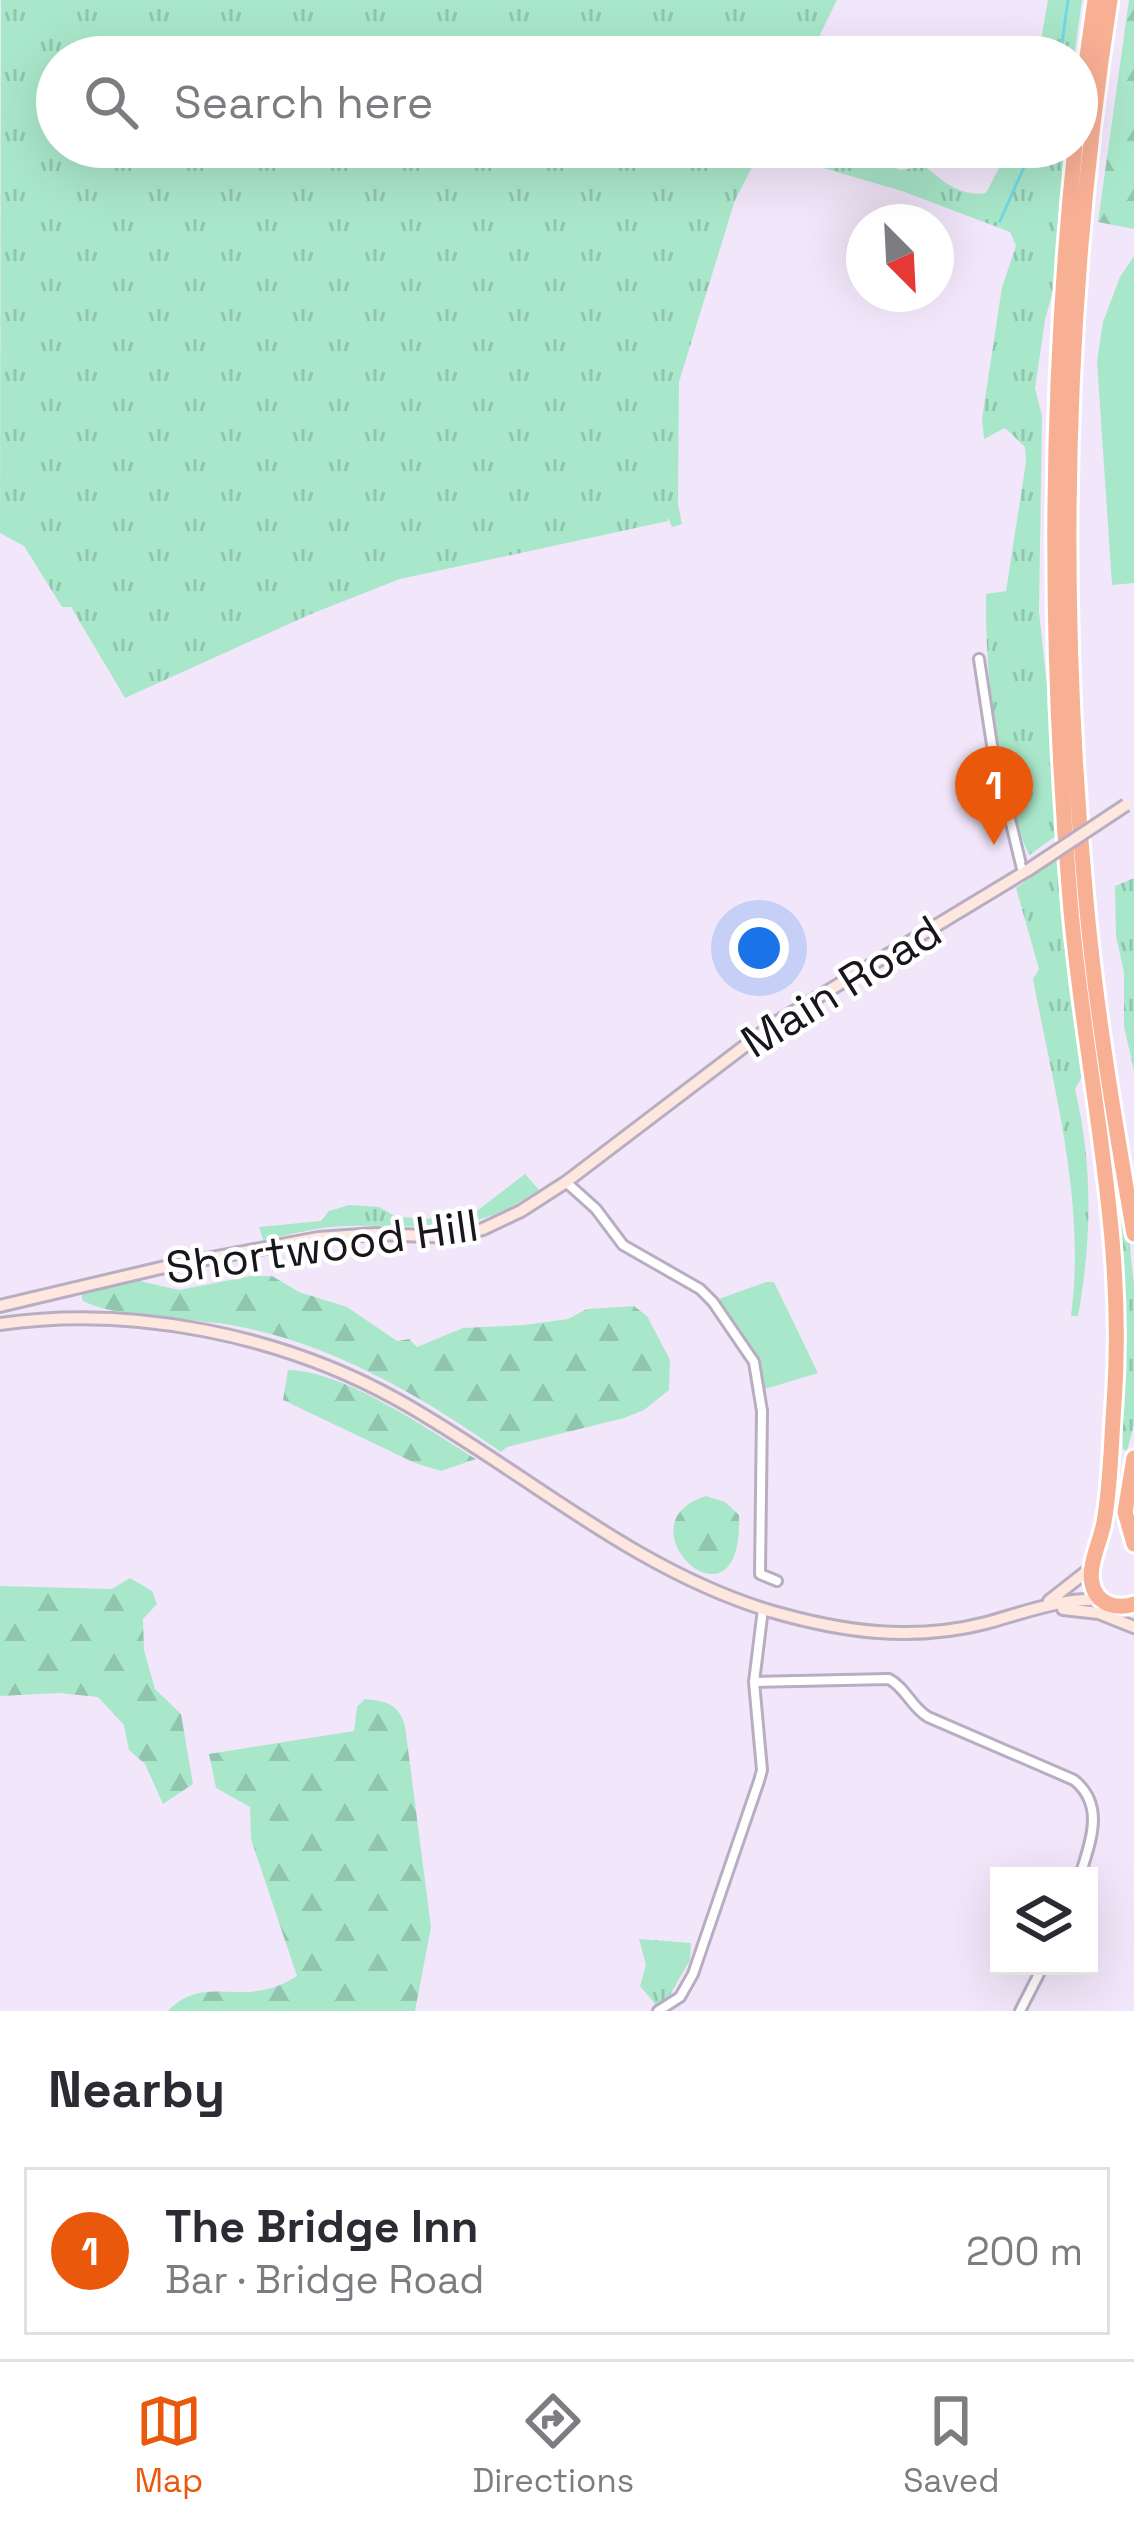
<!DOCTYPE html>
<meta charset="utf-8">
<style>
body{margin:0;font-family:"Space Grotesk",sans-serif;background:#f2f2f3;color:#2b2b33}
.controls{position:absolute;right:36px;bottom:36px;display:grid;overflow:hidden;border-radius:0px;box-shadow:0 12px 48px #0002}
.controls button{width:108px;height:108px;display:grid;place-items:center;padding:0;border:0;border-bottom:3px solid #e1e1e2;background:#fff;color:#2b2b33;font:60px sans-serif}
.compass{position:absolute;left:846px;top:204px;width:108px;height:108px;border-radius:50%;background:#fff;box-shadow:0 12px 48px #0002;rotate:156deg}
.you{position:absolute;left:759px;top:948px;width:42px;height:42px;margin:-30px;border:9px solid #fff;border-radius:50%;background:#1a73e8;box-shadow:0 0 0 18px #1a73e833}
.badge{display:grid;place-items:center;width:78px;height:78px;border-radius:50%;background:#ea580c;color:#fff;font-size:39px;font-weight:700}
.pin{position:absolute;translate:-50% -99px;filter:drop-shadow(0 3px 6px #0008)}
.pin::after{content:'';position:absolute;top:63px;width:42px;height:36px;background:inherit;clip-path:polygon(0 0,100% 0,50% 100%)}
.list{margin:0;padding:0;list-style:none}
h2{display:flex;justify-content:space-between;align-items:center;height:156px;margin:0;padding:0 48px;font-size:51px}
h2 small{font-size:39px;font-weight:400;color:#7c7c81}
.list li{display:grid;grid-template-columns:78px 1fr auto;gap:36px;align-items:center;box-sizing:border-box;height:168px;margin:0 24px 24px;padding:0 24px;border:3px solid #e1e1e2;border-radius:0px}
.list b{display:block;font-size:45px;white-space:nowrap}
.list p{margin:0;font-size:39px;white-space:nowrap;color:#7c7c81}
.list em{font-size:39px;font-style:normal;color:#7c7c81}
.icon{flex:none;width:66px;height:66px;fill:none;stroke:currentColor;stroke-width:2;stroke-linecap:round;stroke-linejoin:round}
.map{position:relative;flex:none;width:1134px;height:2011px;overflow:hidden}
.search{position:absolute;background:#fff;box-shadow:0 12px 48px #0002;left:36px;right:36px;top:36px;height:132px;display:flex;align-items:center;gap:30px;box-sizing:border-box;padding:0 42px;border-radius:66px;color:#7c7c81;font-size:45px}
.sheet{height:348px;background:#fff}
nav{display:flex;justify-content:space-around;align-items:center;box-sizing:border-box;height:168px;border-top:3px solid #e1e1e2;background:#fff;font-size:33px;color:#7c7c81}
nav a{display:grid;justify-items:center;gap:6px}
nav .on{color:#ea580c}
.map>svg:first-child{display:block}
.grass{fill:url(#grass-tufts)}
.forest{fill:url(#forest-firs)}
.green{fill:#a9e7ca}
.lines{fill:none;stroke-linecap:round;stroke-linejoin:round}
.stream{stroke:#73d8e4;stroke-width:3}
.street-casing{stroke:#b9aec1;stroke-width:14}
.secondary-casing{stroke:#b9aec1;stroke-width:16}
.highway-casing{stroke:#fff;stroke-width:21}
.street{stroke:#fff;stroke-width:8}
.secondary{stroke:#fde7df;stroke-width:10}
.highway{stroke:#f8b095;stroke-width:15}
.secondary-bridge-casing{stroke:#b9aec1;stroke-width:16;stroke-linecap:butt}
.secondary-bridge{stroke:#fde7df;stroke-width:10}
.labels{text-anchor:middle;stroke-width:9;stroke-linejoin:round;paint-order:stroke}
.street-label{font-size:45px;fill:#19151c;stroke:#fff}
</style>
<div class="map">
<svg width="1134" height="2011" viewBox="0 0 1134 2011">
<defs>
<pattern id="grass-tufts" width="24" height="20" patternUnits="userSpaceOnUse" patternTransform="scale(3)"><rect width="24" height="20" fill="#a9e7ca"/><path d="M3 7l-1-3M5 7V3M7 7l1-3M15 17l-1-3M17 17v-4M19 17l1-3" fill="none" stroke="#91c5ad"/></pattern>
<pattern id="forest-firs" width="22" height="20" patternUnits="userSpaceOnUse" patternTransform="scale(3)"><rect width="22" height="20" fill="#a9e7ca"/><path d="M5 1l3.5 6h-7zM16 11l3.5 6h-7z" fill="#91c5ad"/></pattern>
</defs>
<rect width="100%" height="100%" fill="#f2e7fa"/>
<path class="grass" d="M1,0h836l-28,57h-752v90h769l75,23 24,-4c18,16 36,31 61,27l24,-46h55l-8,86v43l-12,44 -10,68 7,28 -3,196 10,92 7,132 -27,19c-33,-74 -44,-181 -43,-261l20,-3 20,-129 -1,-15 -20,-19 -21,11 -2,-20 20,-132 14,-41 -6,-14 -108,-41 -127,-37 -15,-2 -25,48 -56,182 -1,122 4,20 -10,3 -4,-10v4l-268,58 -89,35 -186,84 -54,-91h-9l-38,-61 -24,-13z
M1048,0h34l-8,57h-36z
M1074,228l-9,416 69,641v140l-7,26 -4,-2c-6,-69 3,-137 -2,-208 -11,-138 -39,-275 -49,-414 -15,-200 -9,-400 2,-599z
M1058,858l25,217 -8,14c18,77 17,149 3,227h-7c15,-114 -17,-225 -38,-337l6,-10 -23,-81z
M1134,878v192l-10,-43v-54l-8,-37 -1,-50z
M525,1174l14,16c-73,49 -110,34 -191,36 -28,0 -58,9 -85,14l-4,-13 62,-6 8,-10 20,-6 30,2 18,10 39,2 37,-5z
M639,1939l52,4 -1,17 -24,42 -10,3 -16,-19 6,-21z"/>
<path class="forest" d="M1129,0h5v229l-36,-7z
M251,1276h21l27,16 48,15 50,34 12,-2 8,8 46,-19 61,-3 44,-6 19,-10 47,-3 13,10 23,44 -1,30 -25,20 -20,8 -117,29 -6,5c-79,-56 -169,-108 -265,-126 -38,-8 -125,-8 -154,-26v-7l49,-14 48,11z
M288,1370c55,0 141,60 188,89l-35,12 -26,-8 -132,-63z
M706,1496l19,6 14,13c5,130 -124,9 -33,-19z
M130,1578l22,13 5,13 -14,15 1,31 11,39 26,25 12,70 -30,20 -18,-40 -16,-14 -5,-25 -26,-28 -39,-4 -59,3v-110l112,3z
M365,1699c21,2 34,5 40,27l26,201 -16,84h-247c38,-40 76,0 129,-35l-46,-137 -1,-32 -34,-19 -7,-34 145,-23 3,-24z"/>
<path class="green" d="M1134,256v327l-22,2 -15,-224 6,-39 17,-45z
M766,1282h8l44,91 -53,16 -10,-36 -39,-53z"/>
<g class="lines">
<path class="stream" d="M1060,57l8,-57
M1000,221l33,-74"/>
<defs>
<path id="street" d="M979,659l13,86 31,128
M566,1182l30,27 27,36 77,44 13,13 41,60 8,49 -2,163 17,7
M754,1682l135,-3c17,9 22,28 39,38l146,63c32,26 16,62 6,96
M658,2011l22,-14 13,-23 66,-193 3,-11 -8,-88 9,-73
M1020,2011l23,-45"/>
<path id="secondary" d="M0,1306l169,-40 149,-28 57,-4 79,3 29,-8 38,-18 45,-29 209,-159 253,-153
M0,1324c133,-19 281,11 398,76 124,69 233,169 372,211 72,21 142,31 216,12 40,-11 74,-25 116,-23
M1049,1601l42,-33
M1063,1609l36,4 35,14"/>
<path id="highway" d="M1110,0c-46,296 -52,601 -24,900 10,112 29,223 48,334
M1077,127l18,-127
M1075,147c-26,250 -26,502 -5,752 14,173 57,329 44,505 -3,39 -3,79 -10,118 -3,18 -16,43 -12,61 4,21 24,27 42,21
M1134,1458l-9,54 9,32"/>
</defs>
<use href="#street" class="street-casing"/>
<use href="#secondary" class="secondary-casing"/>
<use href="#highway" class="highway-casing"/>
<use href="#street" class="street"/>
<use href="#secondary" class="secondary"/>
<use href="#highway" class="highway"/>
<defs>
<path id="secondary-bridge" d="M1028,870l98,-65"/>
</defs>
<use href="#secondary-bridge" class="secondary-bridge-casing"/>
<use href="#secondary-bridge" class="secondary-bridge"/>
</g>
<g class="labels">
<g class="street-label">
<text transform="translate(841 986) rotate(-32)" y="16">Main Road</text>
<text transform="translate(322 1246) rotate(-8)" y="16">Shortwood Hill</text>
</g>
</g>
</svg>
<div class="controls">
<button><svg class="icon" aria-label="layers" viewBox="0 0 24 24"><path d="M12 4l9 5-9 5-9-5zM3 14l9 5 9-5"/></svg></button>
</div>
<svg class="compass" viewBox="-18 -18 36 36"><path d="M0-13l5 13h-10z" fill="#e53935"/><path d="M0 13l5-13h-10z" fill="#7c7c81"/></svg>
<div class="you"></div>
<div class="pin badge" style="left:994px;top:845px">1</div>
<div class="search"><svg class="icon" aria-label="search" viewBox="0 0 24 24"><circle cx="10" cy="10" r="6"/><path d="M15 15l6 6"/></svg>Search here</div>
</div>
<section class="sheet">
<h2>Nearby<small></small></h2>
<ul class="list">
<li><span class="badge">1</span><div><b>The Bridge Inn</b><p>Bar · Bridge Road</p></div><em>200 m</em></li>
</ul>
</section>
<nav>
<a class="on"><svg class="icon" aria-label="map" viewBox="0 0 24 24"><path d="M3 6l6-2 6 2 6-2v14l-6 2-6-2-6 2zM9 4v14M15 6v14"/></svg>Map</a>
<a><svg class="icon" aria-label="directions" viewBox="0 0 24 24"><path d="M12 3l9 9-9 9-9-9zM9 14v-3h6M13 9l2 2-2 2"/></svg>Directions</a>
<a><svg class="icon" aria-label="saved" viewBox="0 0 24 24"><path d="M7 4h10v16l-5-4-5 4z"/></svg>Saved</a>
</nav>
